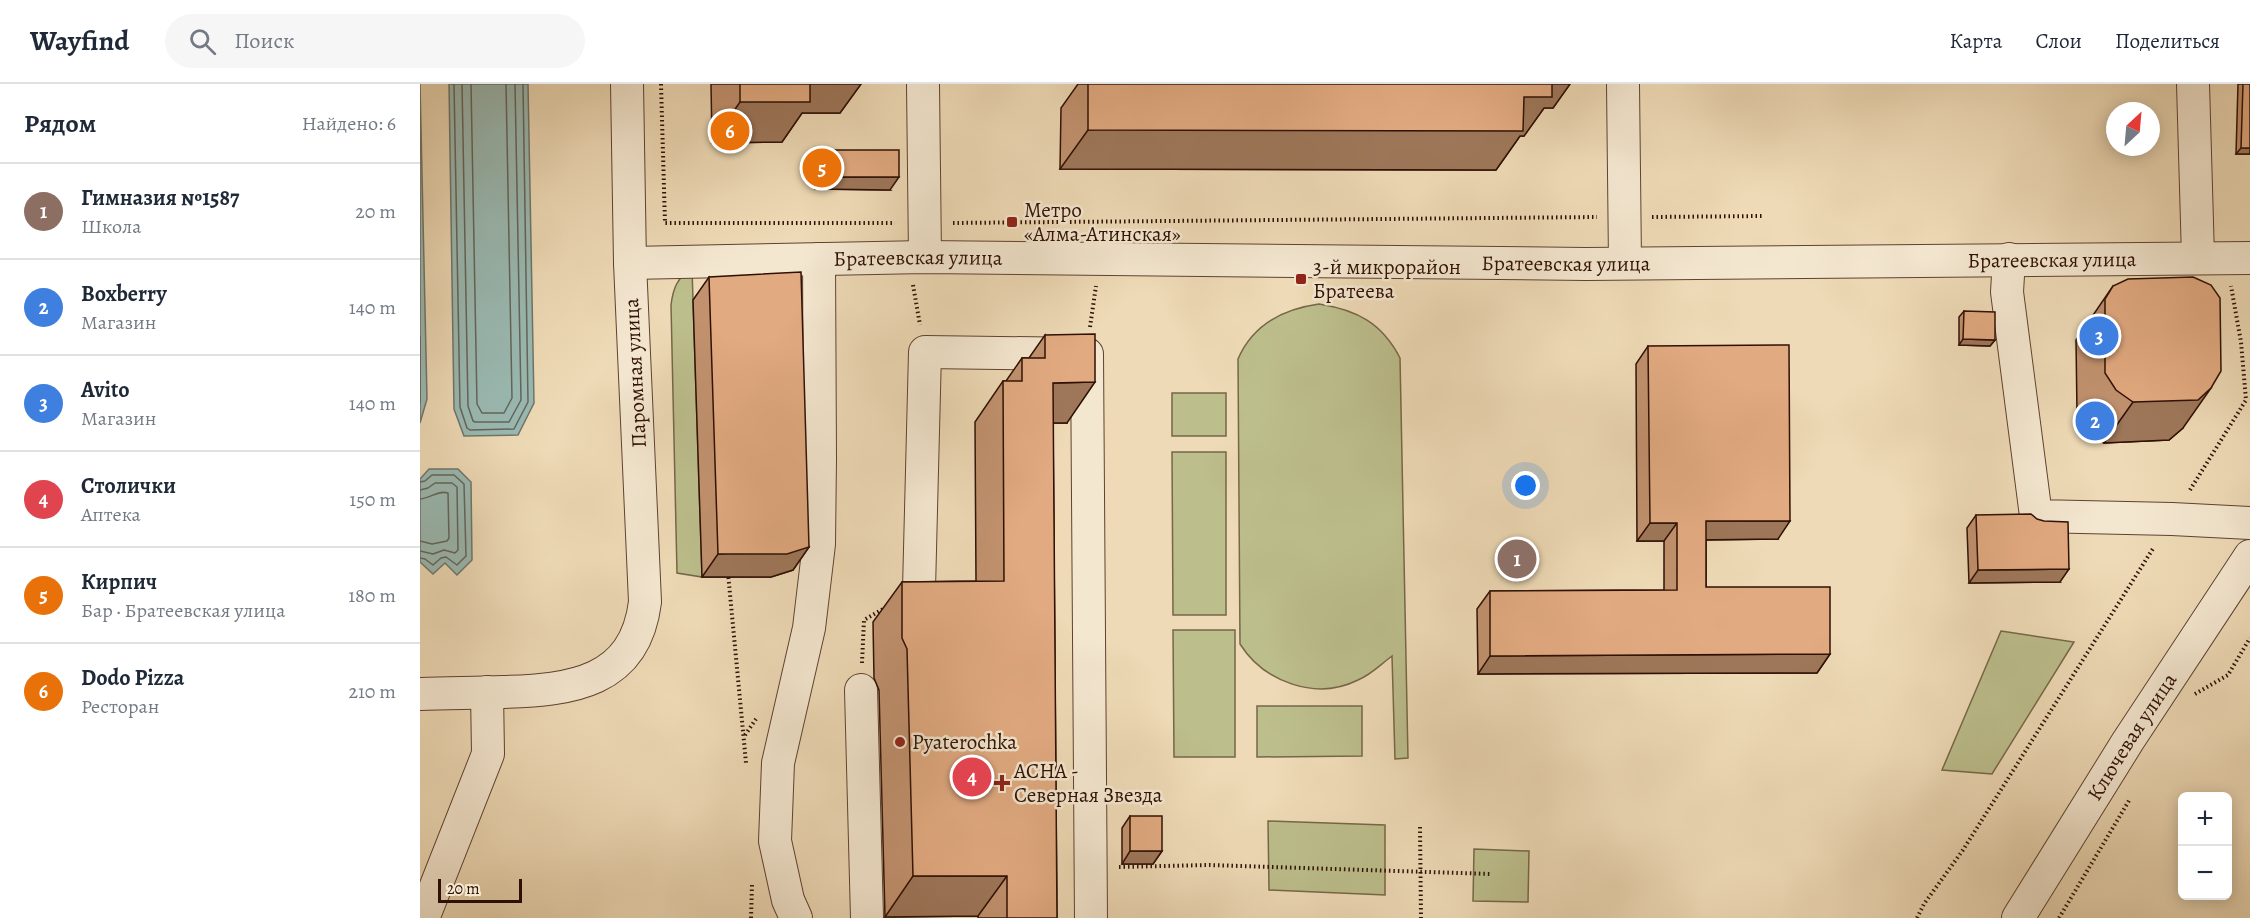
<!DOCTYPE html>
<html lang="ru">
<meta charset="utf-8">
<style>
body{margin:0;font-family:Alegreya,serif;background:#f6f6f7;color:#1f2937}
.controls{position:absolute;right:18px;bottom:18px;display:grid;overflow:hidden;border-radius:9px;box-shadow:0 3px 15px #0003}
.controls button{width:54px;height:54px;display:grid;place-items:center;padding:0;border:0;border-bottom:2px solid #e0e1e3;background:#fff;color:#1f2937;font:30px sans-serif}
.compass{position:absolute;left:1686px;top:18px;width:54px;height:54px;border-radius:50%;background:#fff;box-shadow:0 3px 15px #0003;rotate:26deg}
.scale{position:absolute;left:18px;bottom:15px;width:84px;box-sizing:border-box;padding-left:6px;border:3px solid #2f1005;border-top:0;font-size:16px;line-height:21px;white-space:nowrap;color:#2f1005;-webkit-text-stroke:4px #f4e7d0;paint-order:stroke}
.you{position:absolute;left:1106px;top:402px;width:21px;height:21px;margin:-15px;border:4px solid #fff;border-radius:50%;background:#1a73e8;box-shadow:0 0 0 9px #1a73e833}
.badge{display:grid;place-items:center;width:39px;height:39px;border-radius:50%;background:#2563eb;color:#fff;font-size:20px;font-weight:700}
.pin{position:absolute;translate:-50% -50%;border:3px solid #fff;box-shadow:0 2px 6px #0006}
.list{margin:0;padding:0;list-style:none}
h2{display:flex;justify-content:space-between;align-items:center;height:78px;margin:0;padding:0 24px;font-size:26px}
h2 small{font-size:20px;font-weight:400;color:#747a83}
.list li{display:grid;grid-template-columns:39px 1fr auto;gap:18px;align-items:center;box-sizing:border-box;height:96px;padding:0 24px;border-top:2px solid #e0e1e3}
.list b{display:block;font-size:22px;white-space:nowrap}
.list p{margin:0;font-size:20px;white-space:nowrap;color:#747a83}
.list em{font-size:20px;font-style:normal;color:#747a83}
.icon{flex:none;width:33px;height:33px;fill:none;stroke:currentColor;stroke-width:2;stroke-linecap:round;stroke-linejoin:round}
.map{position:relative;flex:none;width:1830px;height:834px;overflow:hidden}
header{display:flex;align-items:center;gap:36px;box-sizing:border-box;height:84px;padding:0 30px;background:#fff;border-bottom:2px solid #e0e1e3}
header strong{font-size:28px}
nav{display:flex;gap:33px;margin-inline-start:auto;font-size:21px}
.search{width:420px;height:54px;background:#f6f6f7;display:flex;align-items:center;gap:15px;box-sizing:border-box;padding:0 21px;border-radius:33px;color:#747a83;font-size:22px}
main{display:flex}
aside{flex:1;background:#fff}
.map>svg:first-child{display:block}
.green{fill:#bcbe8c;stroke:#766748;stroke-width:1.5}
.water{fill:#9abab3;stroke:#6f766d;stroke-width:1.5}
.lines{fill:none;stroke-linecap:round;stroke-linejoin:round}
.shore{stroke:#64655c;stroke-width:1.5}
.minor-casing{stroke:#5f4231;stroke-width:34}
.path{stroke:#2f1005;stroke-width:4;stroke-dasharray:1.5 3;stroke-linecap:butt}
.minor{stroke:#f4e7d0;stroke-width:32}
.wall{fill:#c2926f;stroke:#2f1005;stroke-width:1.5}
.shaded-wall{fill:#9e775a;stroke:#2f1005;stroke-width:1.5}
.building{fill:#e2aa81;stroke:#2f1005;stroke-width:1.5}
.poi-dot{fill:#8f2418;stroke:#f4e7d0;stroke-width:2}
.labels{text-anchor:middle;stroke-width:5;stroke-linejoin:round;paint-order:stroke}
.poi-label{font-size:21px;fill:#2f1005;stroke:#f4e7d0;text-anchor:start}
.street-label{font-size:21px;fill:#2f1005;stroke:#f4e7d0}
</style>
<header>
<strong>Wayfind</strong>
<div class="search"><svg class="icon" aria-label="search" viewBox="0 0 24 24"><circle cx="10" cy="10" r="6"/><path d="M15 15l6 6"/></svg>Поиск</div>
<nav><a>Карта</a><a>Слои</a><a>Поделиться</a></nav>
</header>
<main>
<aside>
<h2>Рядом<small>Найдено: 6</small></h2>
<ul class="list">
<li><span class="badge" style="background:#8d6e63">1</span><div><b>Гимназия №1587</b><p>Школа</p></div><em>20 m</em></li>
<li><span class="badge" style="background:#3f7fe0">2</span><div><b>Boxberry</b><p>Магазин</p></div><em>140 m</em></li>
<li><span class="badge" style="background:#3f7fe0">3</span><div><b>Avito</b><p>Магазин</p></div><em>140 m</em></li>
<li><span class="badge" style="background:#e0444e">4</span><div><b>Столички</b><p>Аптека</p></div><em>150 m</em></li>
<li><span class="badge" style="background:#e8710a">5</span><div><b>Кирпич</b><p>Бар · Братеевская улица</p></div><em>180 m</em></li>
<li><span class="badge" style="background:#e8710a">6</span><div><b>Dodo Pizza</b><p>Ресторан</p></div><em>210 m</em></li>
</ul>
</aside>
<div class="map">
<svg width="1830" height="834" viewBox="0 0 1830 834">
<rect width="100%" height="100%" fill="#eedab6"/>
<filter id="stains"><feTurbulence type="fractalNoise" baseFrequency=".00333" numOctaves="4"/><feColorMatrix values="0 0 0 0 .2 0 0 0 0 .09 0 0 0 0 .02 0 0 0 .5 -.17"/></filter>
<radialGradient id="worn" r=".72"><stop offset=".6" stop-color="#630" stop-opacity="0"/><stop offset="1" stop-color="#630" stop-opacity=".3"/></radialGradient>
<path class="green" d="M272,185l10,308 -25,-4 -6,-268c2,-16 6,-28 21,-36z
M899,220c38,6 63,19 81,54l8,400 -13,1 -3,-103c-11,8 -20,18 -34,24 -42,21 -94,2 -118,-36l-2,-285c15,-35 45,-50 81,-55z
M752,309h54v43h-54z
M752,368h54v163h-53z
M753,546h62v127h-61z
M1581,547l73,11 -82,132 -50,-4z
M837,622h105v50l-105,1z
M848,737l117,4v70l-116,-5z
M1054,765l55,2 -1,51 -55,-1z"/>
<path class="water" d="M0,0l7,315 -7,24z
M29,0h79l6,319 -16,32 -54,1 -10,-27z
M9,385h29l13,13 1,78 -15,15 -12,-12 -12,11 -13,-12v-83z"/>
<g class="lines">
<path class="shore" d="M34,0l6,323 7,21 3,2 44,-1 14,-27 -5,-318
M42,0l6,322 5,15 2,1h34l12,-22 -6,-316
M51,0l6,320 5,9h22l8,-15 -6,-314
M0,253v65
M0,398l5,-1 7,-6h22l10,9 2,72 -9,9 -11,-8 -5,1 -8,7 -8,-6 -5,-1
M0,406l8,-2 7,-5h17l5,4 1,63 -3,3 -11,-3 -11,4 -13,-3
M0,415c11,-1 18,-9 28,-6l1,45 -2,3 -15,3 -12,-3"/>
<defs>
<g id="minor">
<path d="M503,0l2,173"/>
<path d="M1203,0l2,178"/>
<path d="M1773,0l5,173"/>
<path d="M1589,175l-2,33 29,224 136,3 78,4"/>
<path id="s1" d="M210,179l295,-6 661,7 664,-6"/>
<path d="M499,505l6,-237 162,2 4,564"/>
<path d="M441,606l6,228"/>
<path d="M0,610c28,-1 55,-1 83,-2 68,-2 132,-9 142,-90l-15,-339 -3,-179"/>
<path d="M0,827h6l62,-157 -1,-62"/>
<path d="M376,834l-8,-18 -13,-59 3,-78 31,-135 10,-84 1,-86 -1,-199"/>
<path id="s2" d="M1598,834l110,-177 122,-185"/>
</g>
</defs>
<use href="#minor" class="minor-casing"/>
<path class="path" d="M241,0l4,139h230
M1232,133l111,-1
M533,139l644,-6
M493,201l7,40
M670,243l6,-41
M1770,406l56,-90 -5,-58 -10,-56
M308,489l18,190
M442,579l2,-43 21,-12
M1775,610l33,-19 22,-37
M325,651l11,-16
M1000,743l1,91
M699,783l90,-2 282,9
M331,834l1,-34
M1497,834l7,-14 39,-54 191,-303
M1639,834l71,-119"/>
<use href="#minor" class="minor"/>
</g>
<path class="wall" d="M291,0h150l-21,29h-38l-20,29 -70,1z
M658,0h492l-17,24h-9l-20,28h-4l-24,34 -436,-1 1,-61z
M1818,0h12v70h-14z
M403,66l67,40 -75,-1 -1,-27z
M289,193l100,270 -16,23 -22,7h-69l-9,-277z
M1693,202l70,142 -14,12 -65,3 -16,-13 -11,-17 -1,-73z
M1544,227l31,29 -5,6 -31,-1v-28z
M625,251l22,88h-14l4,495h-79v-2l-93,1 -6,-227 -5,-12 -1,-56 29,-40 74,-1 -1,-159 28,-41h3l16,-23h7z
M1228,262l130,193 -72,1v47l124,67 -13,19 -339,1 -1,-65 13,-18 174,-1v-49h-27l-1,-177z
M1556,431l84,67 -91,1 -2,-55z
M710,732l32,35 -9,13h-31v-36z"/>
<path class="shaded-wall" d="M382,0h59l-21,29h-38l-20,29 -70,1 28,-41z
M1121,0h29l-17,24h-9l-20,28h-4l-24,34 -436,-1 28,-39 436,-33z
M1821,64h9v6h-14z
M403,93h76l-9,13 -75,-1z
M1543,255l32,1 -5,6 -31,-1z
M675,298l-28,41h-43l29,-40z
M1791,304l-28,40 -14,12 -65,3 29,-41z
M1286,437h84l-12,18 -85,1z
M1230,439h27l-13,18h-27z
M389,463l-16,23 -22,7h-69l16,-23z
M1649,485l-9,13 -91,1 9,-13z
M1410,570l-13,19 -339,1 12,-18z
M710,767h32l-9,13h-31z
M493,792h94l-29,40 -93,1z"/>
<path class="building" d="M320,0h70v18h-70z
M668,0h464v13h-28l-1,34 -435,-1z
M1823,0h7v64h-9z
M403,66h76v27h-76z
M381,188l8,275 -22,7h-69l-9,-277z
M1773,193l18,8 9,13 1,73 -10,17 -13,12 -65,2 -17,-12 -11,-17v-74l8,-13 15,-7z
M1544,227l31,1v28l-32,-1z
M675,250v48l-42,1 4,535h-50v-42h-94l-6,-227 -5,-11v-56l102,-1 -1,-200h19v-23h23v-23z
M1369,261l1,176h-84v66h124v67l-340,2v-65l187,-1v-67h-27l-2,-177z
M1611,430l6,5 7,2 24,1 1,47 -91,1 -2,-55z
M710,732h32v35h-32z"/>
<g class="poi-dot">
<rect x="586" y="132" width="12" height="12" rx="3"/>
<rect x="875" y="189" width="12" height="12" rx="3"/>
<circle cx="480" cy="658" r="6"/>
<path d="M579 690h6v6h6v6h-6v6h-6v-6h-6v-6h6z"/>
</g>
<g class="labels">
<g class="poi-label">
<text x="604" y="133">Метро<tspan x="604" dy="24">«Алма-Атинская»</tspan></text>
<text x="893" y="190">3-й микрорайон<tspan x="893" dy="24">Братеева</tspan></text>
<text x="492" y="665">Pyaterochka</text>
<text x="594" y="694">АСНА -<tspan x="594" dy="24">Северная Звезда</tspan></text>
</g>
<g class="street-label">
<text dy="7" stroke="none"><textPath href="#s1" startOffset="288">Братеевская улица</textPath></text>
<text dy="7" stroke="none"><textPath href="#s1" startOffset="1422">Братеевская улица</textPath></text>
<text dy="7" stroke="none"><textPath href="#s1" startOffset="936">Братеевская улица</textPath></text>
<text transform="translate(215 289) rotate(-93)" y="7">Паромная улица</text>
<text dy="7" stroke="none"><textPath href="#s2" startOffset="214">Ключевая улица</textPath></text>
</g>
</g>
<rect width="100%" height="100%" filter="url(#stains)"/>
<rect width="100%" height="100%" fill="url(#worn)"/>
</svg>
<div class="controls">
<button>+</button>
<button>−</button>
</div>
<svg class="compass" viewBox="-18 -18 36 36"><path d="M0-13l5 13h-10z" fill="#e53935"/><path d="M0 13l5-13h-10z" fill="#747a83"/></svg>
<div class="scale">20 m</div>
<div class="you"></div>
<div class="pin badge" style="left:1097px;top:475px;background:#8d6e63">1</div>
<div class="pin badge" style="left:1675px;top:337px;background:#3f7fe0">2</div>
<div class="pin badge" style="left:1679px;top:252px;background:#3f7fe0">3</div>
<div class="pin badge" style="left:552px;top:693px;background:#e0444e">4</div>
<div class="pin badge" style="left:402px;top:84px;background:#e8710a">5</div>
<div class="pin badge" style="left:310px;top:47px;background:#e8710a">6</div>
</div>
</main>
